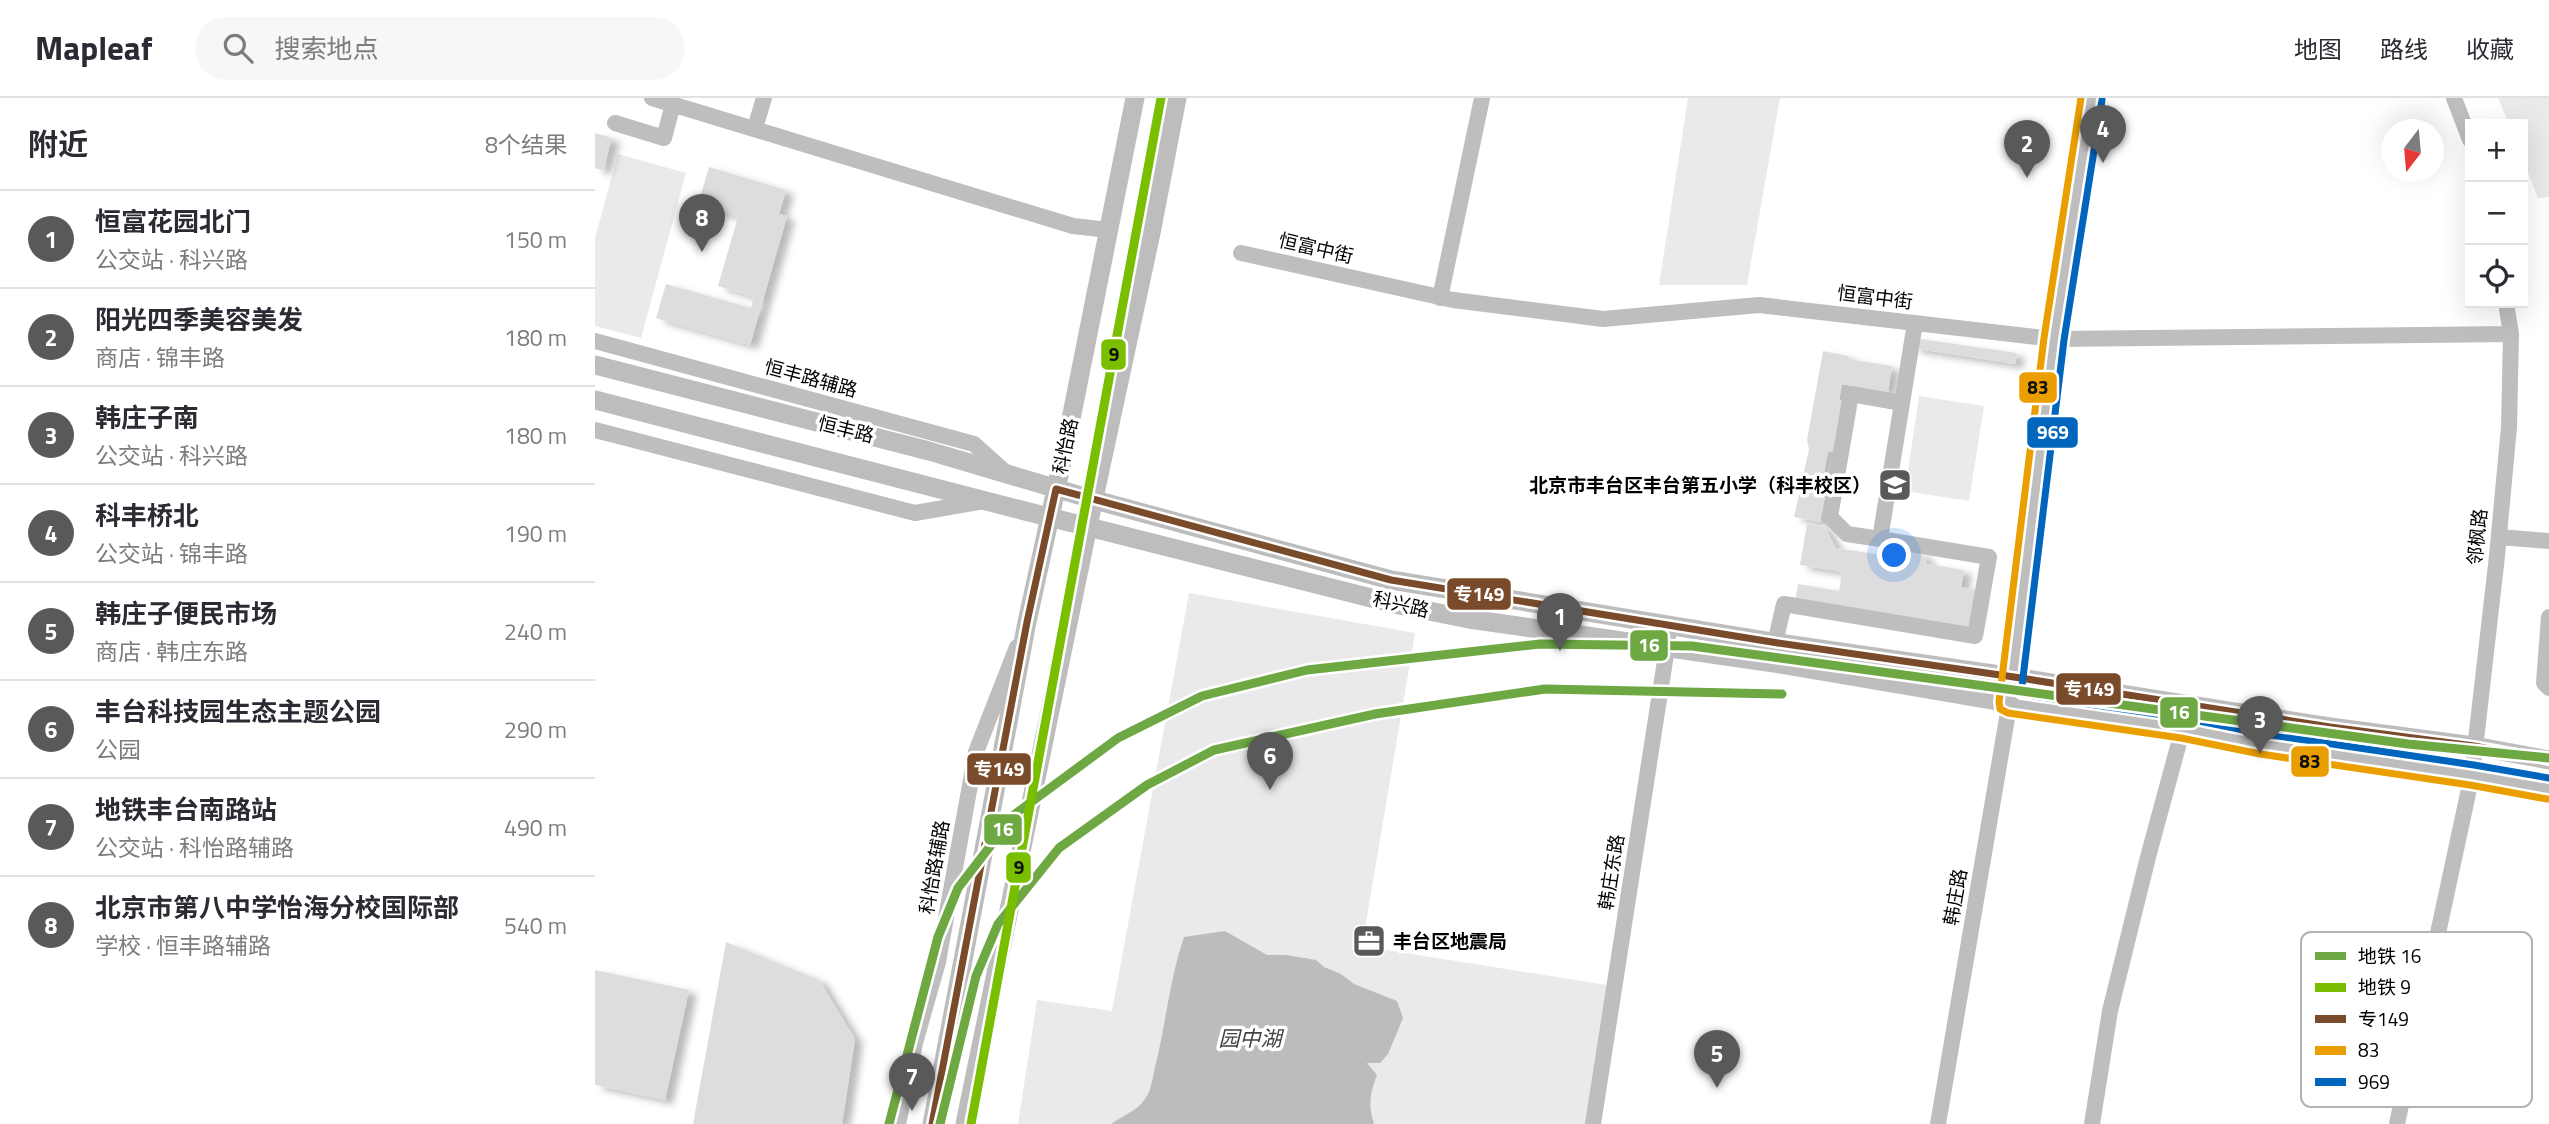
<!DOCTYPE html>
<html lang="zh">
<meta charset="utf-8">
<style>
body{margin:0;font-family:"Titillium Web","Noto Sans SC",sans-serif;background:#f7f7f7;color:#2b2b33}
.controls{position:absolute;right:21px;top:21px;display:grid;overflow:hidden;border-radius:0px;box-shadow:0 7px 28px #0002}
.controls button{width:63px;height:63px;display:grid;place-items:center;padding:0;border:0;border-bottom:2px solid #e1e1e2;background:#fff;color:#2b2b33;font:35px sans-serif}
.compass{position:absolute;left:1786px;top:21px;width:63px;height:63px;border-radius:50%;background:#fff;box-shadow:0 7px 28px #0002;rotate:196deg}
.you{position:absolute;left:1300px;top:458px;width:24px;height:24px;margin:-18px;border:5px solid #fff;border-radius:50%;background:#1a73e8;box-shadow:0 0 0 10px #1a73e833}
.badge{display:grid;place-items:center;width:46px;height:46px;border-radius:50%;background:#595959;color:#fff;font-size:23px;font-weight:700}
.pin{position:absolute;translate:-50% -58px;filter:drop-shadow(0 2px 4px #0008)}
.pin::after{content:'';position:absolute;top:37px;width:24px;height:21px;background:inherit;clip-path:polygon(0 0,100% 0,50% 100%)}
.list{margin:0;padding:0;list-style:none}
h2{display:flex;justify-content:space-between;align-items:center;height:91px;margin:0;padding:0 28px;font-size:30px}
h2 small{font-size:23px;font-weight:400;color:#7c7c81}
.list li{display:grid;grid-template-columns:46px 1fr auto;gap:21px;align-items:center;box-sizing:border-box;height:98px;padding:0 28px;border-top:2px solid #e1e1e2}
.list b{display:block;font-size:26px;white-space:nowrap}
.list p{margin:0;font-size:23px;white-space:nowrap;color:#7c7c81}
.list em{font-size:23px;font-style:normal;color:#7c7c81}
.icon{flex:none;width:38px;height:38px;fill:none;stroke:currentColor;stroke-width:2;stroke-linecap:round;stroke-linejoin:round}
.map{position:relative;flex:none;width:1954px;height:1026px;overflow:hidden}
header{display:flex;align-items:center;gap:42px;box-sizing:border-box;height:98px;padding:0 35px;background:#fff;border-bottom:2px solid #e1e1e2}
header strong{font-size:33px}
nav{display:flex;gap:38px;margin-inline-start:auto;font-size:24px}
.search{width:490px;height:63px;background:#f7f7f7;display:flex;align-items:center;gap:18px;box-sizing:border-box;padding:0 24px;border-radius:38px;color:#7c7c81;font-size:26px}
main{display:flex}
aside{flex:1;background:#fff}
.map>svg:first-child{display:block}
.green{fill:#eaeaea}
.water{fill:#bcbcbc}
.building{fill:#ddd;filter:url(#shadow)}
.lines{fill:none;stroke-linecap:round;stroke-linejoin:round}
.minor{stroke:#bebebe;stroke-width:16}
.major{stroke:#bdbdbd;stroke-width:19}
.bus-1-casing{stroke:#fff;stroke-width:12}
.bus-2-casing{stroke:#fff;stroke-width:12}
.bus-3-casing{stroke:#fff;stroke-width:12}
.bus-1{stroke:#7a4b2a;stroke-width:7}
.bus-2{stroke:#eb9e00;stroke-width:7}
.bus-3{stroke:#0065bd;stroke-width:7}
.metro-1-casing{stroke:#fff;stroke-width:14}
.metro-2-casing{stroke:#fff;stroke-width:14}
.metro-1{stroke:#6da843;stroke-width:9}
.metro-2{stroke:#7abe00;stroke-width:9}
.labels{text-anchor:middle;stroke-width:7;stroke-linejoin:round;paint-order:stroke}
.street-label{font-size:19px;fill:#000;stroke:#fff}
.poi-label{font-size:19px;font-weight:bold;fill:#000;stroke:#fff;text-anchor:end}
.water-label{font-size:21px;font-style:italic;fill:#414141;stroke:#fff}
.key{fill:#fff;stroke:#b2b2b2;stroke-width:2}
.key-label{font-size:19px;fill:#000}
.line-badge{stroke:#fff;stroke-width:2.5}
.badge-label{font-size:19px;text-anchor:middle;font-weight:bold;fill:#fff}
.pale-badge-label{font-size:19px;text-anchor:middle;font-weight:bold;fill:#111}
</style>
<header>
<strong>Mapleaf</strong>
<div class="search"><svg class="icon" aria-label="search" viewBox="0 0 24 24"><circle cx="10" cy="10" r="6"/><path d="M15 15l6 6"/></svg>搜索地点</div>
<nav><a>地图</a><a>路线</a><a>收藏</a></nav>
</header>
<main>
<aside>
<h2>附近<small>8个结果</small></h2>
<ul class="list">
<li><span class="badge">1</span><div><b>恒富花园北门</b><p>公交站 · 科兴路</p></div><em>150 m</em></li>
<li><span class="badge">2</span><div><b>阳光四季美容美发</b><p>商店 · 锦丰路</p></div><em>180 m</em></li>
<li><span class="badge">3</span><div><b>韩庄子南</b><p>公交站 · 科兴路</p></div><em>180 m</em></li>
<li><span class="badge">4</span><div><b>科丰桥北</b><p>公交站 · 锦丰路</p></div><em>190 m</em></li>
<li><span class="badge">5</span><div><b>韩庄子便民市场</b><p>商店 · 韩庄东路</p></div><em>240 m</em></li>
<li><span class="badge">6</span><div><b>丰台科技园生态主题公园</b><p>公园</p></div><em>290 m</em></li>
<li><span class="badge">7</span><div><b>地铁丰台南路站</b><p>公交站 · 科怡路辅路</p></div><em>490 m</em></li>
<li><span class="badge">8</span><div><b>北京市第八中学怡海分校国际部</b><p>学校 · 恒丰路辅路</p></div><em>540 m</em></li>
</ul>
</aside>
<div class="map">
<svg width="1954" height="1026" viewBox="0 0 1954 1026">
<defs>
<filter id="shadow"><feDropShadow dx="8" dy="4.5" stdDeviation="3.5" flood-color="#0004"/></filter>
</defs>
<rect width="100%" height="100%" fill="#fff"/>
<path class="green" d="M1093,0h92l-33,187h-88z
M1903,0h51v99l-11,1 -15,-38v-36h-14z
M23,56l68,19 -45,165 -46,-12v-88z
M1324,298l65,10 -15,95 -64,-10z
M594,495l226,40 -53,313 251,40 -24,138h-571l19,-124 75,11z"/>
<path class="water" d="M630,833l42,24h19l30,5 8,7 17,7 13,10 43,17 6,17 -15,36 -8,9h-13l10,12c-7,18 -9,30 -3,49h-263c12,-9 25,-12 34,-25 7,-9 8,-25 11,-36 10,-41 14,-85 28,-126z"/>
<path class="building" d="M0,35l17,5 -9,32 -8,-2z
M114,69l77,23 -7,24 8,2 -37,129 -94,-27 10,-34 85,24 3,-11 -36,-11 20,-69 -40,-12z
M1319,240l103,15 -2,11 -103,-16z
M1228,253l25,5v3l44,7 -4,26 -46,-8 -3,16h4l-9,52 -6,-1 -7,39 5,1 -6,31 -26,-5 15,-68 -2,-9z
M1212,426l17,2 12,22 65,10 9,-6 10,1 6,5 1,6 37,6 -3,17 16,3 -7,41 -175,-29 3,-18 41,7 3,-19 -42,-7z
M131,844l93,38 36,59 -13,85h-149z
M0,872l94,20 -24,110 -70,-15z"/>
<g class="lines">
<path class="minor" d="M57,0l421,128 36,4
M1859,0l16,42
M20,25l49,15 9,-34
M160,30l9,-30
M646,155l212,47 150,19 156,-14 295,34 457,-5
M845,200l42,-200
M0,243l379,103 31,28
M0,332l320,83 69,-12
M1904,439l50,4
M1285,441l-33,-5 -17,-17 21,-123 51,9
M1954,519l-5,66 5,5
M1180,545l9,-39 191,32 14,-79 -109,-18 35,-216
M303,1026l17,-81 23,-81 38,-210 41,-105
M998,1026l74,-476 2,-22
M1343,1026l76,-447 40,-338 38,-241
M1497,1026l18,-113 38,-154 35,-129
M1802,1026l75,-349 25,-219 12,-129 2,-93 -5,-31"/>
<path class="major" d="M0,267l334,86 166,49 296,80 387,63 236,34 316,50 144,19 75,14
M0,302l430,111 374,94 70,14 305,44 235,40 174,25 79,16 210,31 77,14
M337,1026l95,-502 40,-183 68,-341
M370,1026l123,-598 63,-293 26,-135"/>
<defs>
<path id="bus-1" d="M337,1026l95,-502 29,-133 335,91 387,63 236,34 316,50 144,19 75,14"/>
<path id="bus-2" d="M1486,0l-37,240 -45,364 1,7 8,4 173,25 79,16 210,31 77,14"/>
<path id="bus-3" d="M1507,2l-38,240 -43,354 163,24 80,16 210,31 75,13"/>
</defs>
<use href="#bus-1" class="bus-1-casing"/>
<use href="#bus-2" class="bus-2-casing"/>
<use href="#bus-3" class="bus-3-casing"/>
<use href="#bus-1" class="bus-1"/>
<use href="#bus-2" class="bus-2"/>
<use href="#bus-3" class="bus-3"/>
<defs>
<path id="metro-1" d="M294,1026l49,-187 20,-49 57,-74 103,-76 84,-42 105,-26 233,-26 152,2 716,98 141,14
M345,1026l36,-148 22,-52 61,-76 88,-63 67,-35 161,-36 170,-25 237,5"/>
<path id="metro-2" d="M376,1026l190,-1026"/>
</defs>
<use href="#metro-1" class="metro-1-casing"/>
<use href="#metro-2" class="metro-2-casing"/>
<use href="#metro-1" class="metro-1"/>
<use href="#metro-2" class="metro-2"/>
</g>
<defs>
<symbol id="school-square" viewBox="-11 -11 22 22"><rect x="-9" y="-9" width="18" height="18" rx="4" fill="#595959" stroke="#fff"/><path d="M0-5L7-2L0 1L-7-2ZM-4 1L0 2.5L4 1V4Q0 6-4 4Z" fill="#fff"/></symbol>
<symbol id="office-square" viewBox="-11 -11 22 22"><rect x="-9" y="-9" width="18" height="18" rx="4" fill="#595959" stroke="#fff"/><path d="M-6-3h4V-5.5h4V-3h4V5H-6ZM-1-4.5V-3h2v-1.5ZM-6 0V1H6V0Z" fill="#fff"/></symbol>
</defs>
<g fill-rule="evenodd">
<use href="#school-square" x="1281" y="368" width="38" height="38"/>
<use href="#office-square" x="755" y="824" width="38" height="38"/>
</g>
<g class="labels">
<g class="street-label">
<text transform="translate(721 150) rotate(13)" y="7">恒富中街</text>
<text transform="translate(1280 199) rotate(7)" y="7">恒富中街</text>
<text transform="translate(216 280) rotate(15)" y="7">恒丰路辅路</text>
<text transform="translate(251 331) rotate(14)" y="7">恒丰路</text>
<text transform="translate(470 348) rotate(-78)" y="7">科怡路</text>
<text transform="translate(1882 439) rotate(-84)" y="7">邻枫路</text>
<text transform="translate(806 506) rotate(13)" y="7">科兴路</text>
<text transform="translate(339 769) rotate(-80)" y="7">科怡路辅路</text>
<text transform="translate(1016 774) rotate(-81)" y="7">韩庄东路</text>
<text transform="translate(1360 799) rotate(-80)" y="7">韩庄路</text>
</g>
<g class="poi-label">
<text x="1276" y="394">北京市丰台区丰台第五小学（科丰校区）</text>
<text x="798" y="850" text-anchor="start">丰台区地震局</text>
</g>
<g class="water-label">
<text x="655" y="948">园中湖</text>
</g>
</g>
<rect x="1706" y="834" width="231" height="175" rx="10" class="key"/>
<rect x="1720" y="854" width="31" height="8" fill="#6da843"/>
<rect x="1720" y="885" width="31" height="9" fill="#7abe00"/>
<rect x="1720" y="917" width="31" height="8" fill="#7a4b2a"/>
<rect x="1720" y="948" width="31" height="9" fill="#eb9e00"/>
<rect x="1720" y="980" width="31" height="8" fill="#0065bd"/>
<g class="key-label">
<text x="1763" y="865">地铁 16</text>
<text x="1763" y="896">地铁 9</text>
<text x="1763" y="928">专149</text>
<text x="1763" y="959">83</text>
<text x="1763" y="991">969</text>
</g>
<g class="line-badge">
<rect x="505" y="240" width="27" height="33" rx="7" fill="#7abe00"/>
<rect x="1423" y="273" width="40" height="33" rx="7" fill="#eb9e00"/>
<rect x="1431" y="318" width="53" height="33" rx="7" fill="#0065bd"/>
<rect x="851" y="479" width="66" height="34" rx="7" fill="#7a4b2a"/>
<rect x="1034" y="531" width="40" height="33" rx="7" fill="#6da843"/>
<rect x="1460" y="574" width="67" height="34" rx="7" fill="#7a4b2a"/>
<rect x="1564" y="598" width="40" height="33" rx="7" fill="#6da843"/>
<rect x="1695" y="647" width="40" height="33" rx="7" fill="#eb9e00"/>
<rect x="371" y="654" width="66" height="34" rx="7" fill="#7a4b2a"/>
<rect x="388" y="715" width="40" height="33" rx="7" fill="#6da843"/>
<rect x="410" y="753" width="27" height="33" rx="7" fill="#7abe00"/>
</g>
<g class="badge-label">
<text x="1458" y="341">969</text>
<text x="884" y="503">专149</text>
<text x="1054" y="554">16</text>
<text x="1494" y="598">专149</text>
<text x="1584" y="621">16</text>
<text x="404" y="678">专149</text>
<text x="408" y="738">16</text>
</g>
<g class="pale-badge-label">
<text x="519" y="263">9</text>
<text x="1443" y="296">83</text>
<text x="1715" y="670">83</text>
<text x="424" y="776">9</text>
</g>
</svg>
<div class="controls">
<button>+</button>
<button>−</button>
<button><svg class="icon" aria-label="locate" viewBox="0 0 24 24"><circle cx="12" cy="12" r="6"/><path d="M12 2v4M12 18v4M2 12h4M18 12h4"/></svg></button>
</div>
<svg class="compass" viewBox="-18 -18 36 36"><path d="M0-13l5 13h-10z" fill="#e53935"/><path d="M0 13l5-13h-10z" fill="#7c7c81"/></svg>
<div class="you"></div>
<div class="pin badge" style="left:965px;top:553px">1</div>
<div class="pin badge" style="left:1432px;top:80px">2</div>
<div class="pin badge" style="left:1665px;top:656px">3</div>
<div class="pin badge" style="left:1508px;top:65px">4</div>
<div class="pin badge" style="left:1122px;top:990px">5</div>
<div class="pin badge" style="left:675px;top:692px">6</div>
<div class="pin badge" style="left:317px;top:1013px">7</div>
<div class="pin badge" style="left:107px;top:154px">8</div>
</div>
</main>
